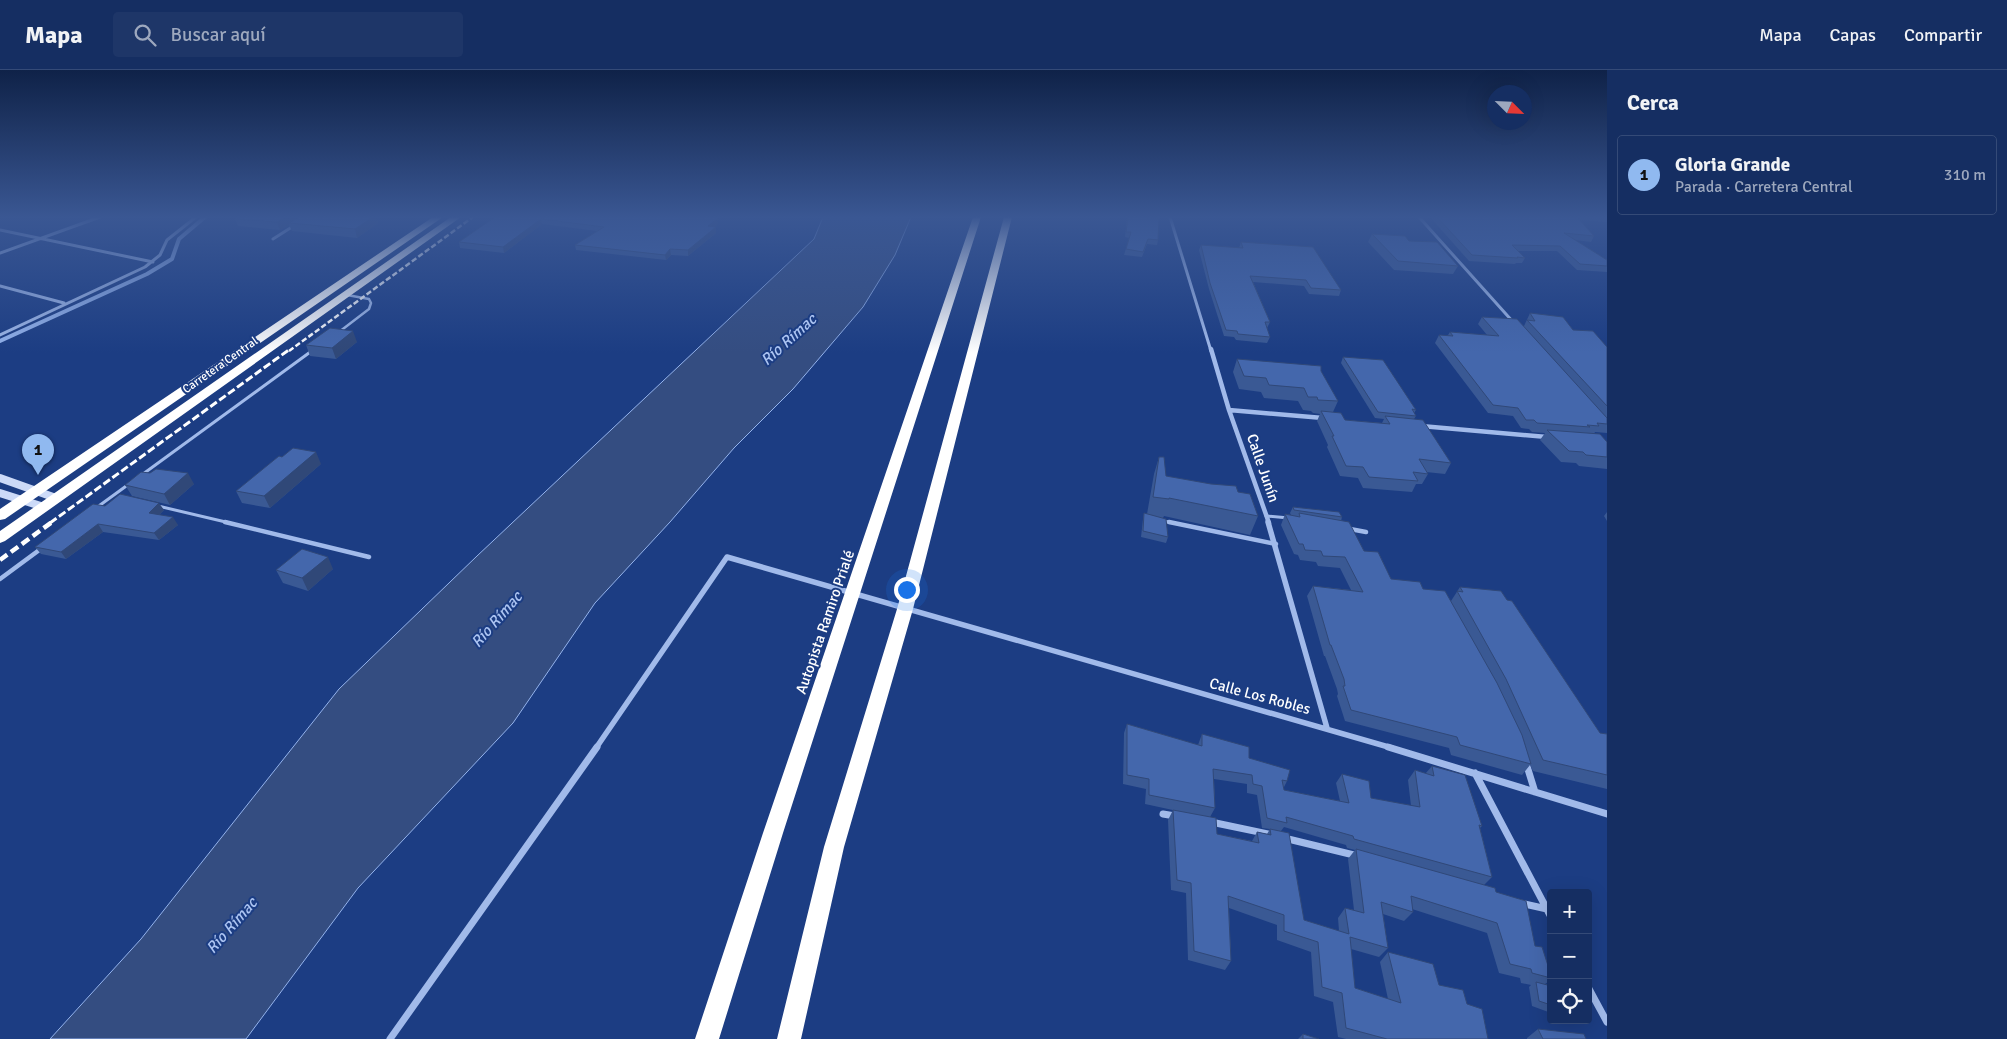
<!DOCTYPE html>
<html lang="es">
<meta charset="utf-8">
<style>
body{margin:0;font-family:Signika,sans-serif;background:#1e3668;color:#f1f3f6}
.controls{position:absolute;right:15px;bottom:15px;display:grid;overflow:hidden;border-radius:5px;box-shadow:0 5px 20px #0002}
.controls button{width:45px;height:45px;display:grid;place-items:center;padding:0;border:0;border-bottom:1px solid #344a77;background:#152e62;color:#f1f3f6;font:25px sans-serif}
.compass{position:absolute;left:1487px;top:15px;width:45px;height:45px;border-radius:50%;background:#152e62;box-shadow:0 5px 20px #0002;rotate:114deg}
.you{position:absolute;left:906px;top:519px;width:18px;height:18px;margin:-12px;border:4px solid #fff;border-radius:50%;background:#1a73e8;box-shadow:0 0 0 8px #1a73e833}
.badge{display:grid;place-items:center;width:32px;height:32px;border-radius:50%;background:#90b9f0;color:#111;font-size:16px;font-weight:700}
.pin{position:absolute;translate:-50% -41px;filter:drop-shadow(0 1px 2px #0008)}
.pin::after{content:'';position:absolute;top:26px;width:18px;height:15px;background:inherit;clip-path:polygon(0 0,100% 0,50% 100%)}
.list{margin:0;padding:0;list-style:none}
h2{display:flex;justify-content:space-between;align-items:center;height:65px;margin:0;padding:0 20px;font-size:21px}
h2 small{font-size:16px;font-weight:400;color:#9da8be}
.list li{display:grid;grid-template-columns:32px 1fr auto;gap:15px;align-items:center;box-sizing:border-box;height:80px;margin:0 10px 10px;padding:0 10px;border:1px solid #344a77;border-radius:5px}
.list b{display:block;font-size:19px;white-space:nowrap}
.list p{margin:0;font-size:16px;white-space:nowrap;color:#9da8be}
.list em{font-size:16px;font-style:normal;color:#9da8be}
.icon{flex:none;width:28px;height:28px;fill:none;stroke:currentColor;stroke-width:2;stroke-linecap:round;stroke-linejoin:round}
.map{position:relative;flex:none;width:1607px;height:969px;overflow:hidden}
header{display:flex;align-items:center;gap:30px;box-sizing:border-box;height:70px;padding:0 25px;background:#152e62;border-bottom:1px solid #344a77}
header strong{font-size:24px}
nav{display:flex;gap:28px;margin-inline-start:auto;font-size:18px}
.search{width:350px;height:45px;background:#1e3668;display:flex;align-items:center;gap:12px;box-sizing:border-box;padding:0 18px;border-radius:5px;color:#9da8be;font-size:19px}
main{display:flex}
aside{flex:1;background:#152e62}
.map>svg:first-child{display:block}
.water{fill:#344d81;stroke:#94b3ec}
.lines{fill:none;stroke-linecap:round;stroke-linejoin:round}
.stream{stroke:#94b3ec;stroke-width:4}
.lane-far2{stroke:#a1baea;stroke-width:2.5}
.lane-far1{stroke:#a1baea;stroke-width:3}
.lane{stroke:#a1baea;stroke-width:4.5}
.street-far3{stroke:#a1baea;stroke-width:3}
.street-far2{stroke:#a1baea;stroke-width:4.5}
.street-far1{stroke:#a1baea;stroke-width:5.5}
.street{stroke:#a1baea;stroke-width:7}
.secondary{stroke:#ccdaf8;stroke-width:8}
.highway{fill:#fff;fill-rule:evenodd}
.rail-far2{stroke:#fff;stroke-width:2.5;stroke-dasharray:5.5 2.5;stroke-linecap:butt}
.rail-far1{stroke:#fff;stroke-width:3;stroke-dasharray:8 3;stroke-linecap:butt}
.rail{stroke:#fff;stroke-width:4.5;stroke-dasharray:9 4.5;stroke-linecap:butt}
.wall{fill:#3a5994;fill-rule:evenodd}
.shaded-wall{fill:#304878}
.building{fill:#4467ac;stroke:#304878}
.labels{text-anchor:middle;stroke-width:4;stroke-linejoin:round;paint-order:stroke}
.far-street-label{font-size:12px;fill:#fff;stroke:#1c3d83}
.street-label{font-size:15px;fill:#fff;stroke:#1c3d83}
.water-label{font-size:16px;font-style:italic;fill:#acc4f2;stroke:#1c3d83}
</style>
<header>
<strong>Mapa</strong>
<div class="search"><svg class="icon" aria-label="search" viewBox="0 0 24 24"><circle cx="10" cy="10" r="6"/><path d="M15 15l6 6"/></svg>Buscar aquí</div>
<nav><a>Mapa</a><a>Capas</a><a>Compartir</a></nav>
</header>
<main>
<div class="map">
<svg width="1607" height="969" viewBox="0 0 1607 969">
<rect width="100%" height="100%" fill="#1c3d83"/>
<path class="water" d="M823,147h88l-16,38 -32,52 -70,82 -59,59 -64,74 -75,81 -82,120 -155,165 -112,151h-196l91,-100 198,-250 138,-133 337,-317z"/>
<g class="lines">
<path class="stream" d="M0,271l147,-67 25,-15 7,-20 26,-22"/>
<path class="lane-far2" d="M339,262l30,-23 2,-6 -2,-4 -22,-4"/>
<path class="lane-far1" d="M143,404l170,-124
M158,436l72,17
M96,438l33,-24
M1266,446l23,2
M1163,451l12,2"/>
<path class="lane" d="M225,452l144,35
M1169,452l107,22
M1350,459l16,3
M0,509l42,-31"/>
<path class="street-far3" d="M1170,147l41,134
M1419,147l95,106
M0,160l153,32
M273,169l22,-14
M0,183l100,-36
M0,216l64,17
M0,265l145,-68 15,-12 7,-15 29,-23"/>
<path class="street-far2" d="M1211,279l18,61 40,113
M1229,340l94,8
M1421,356l126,11"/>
<path class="street-far1" d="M1268,452l59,206
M596,678l131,-191 665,191"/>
<path class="street" d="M1388,677l219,67
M1526,693l9,29
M1475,703l76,144
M1163,744l12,2
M1211,752l62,13
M1284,768l74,18
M1520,833l27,6
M1588,917l19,35
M390,969l207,-292"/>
<path class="secondary" d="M0,408l56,20
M0,423l44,14"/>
<path class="highway" d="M433,147h10l-438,302 -5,1v-11z
M451,147h10l-456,324 -5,2v-12z
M973,147h8l-198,616 -64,206h-24l68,-206z
M1004,147h8l-99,392 -69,238 -43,192h-24l47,-192 73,-238z"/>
<path class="rail-far2" d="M289,281l184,-134"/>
<path class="rail-far1" d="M50,453l240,-174"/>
<path class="rail" d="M0,490l52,-38"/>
</g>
<path class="wall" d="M495,147l223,1v6l-4,3h2v6l-28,23 -17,-1 -5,5 -90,-10 -1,-5 22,-14 -55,-7 -38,29 -44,-5 -1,-6z
M1127,147h26l5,23 -1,5 -10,-1 -5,13 -18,-2 5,-17 -4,-1z
M1430,147h177v5l-28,-2 15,16 -3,6 -16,-2 32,20v12l-30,-2 -20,-19h-39l7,7 -3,5h-6l-1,1 -46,-3z
M377,148l1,5 -21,15 -65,-7 -3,-6 -9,5 -42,-4 -3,-7z
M1372,164l37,7 49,25 -5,8 -59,-4 -26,-28z
M1241,172l100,48 -2,6 -30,-2 -5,-8 -51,-4 17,40 -3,6 3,9 -3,6 -31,-3 -2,-3 -10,-1 -15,-47 -10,-39 2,-5 38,3z
M1530,243l43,17 34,17v86l-12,-1 -1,2 13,8v27l-28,-3 -3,-3 -15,-1 -21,-22 5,-7 -13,-1 -3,-3 -8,-1 -8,-12 -25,-3 -53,-70 4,-8h9l2,-3 37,3 -9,-11 4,-7 42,9z
M357,272l-21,17 -26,-3 -4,-11z
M1343,287l73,53 -2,3 2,3 -2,3 37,44 -6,11 -19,-2 2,2 -6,10h-6l-4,8 -49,-4 -5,-10 -18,-2 -13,-29 1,-2 -11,-24 3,-7 -7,-1 -2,-2 -8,-1 -5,-9 -34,-3 -3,-6 -22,-3 -6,-17 4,-13 84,12 17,30 -5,11 12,8 37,3 2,-4 -9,-1 -34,-55z
M1159,387l7,19 72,16 20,24 -8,19 -86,-19 -1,2 5,19 -2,6 -25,-6 2,-18 1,-6 3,1 7,-40z
M321,394l-51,44 -28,-5 -6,-12z
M150,403l44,11 -24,21 -38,-9 -7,-11z
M105,436l59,4 -5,5 19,10 -19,15 -56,-8 -37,27 -25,-5 -6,-7z
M1293,437l49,10 -1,4 23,30 27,28 32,10 28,12 9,-14 47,13 93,133 7,1v55l-74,-18 -3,-6 -8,10 -71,-20 -2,-7 -104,-27 -8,-25 1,-2 -1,-5 -12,-33h-1l-17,-60 6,-10 38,4 -11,-22 -22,-2 -2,-4 -16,-2 -2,-5 -4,-1 -13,-29 4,-11 6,1 -1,-2z
M1607,442v9l-3,-5z
M333,499l-25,22 -25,-8 -7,-13z
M1127,654l71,21 4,-11 47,24 38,23 -3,6v3l56,11 -4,-18 6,-9 29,24 40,8 -3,-26 7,-10 10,4 7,-8 50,60 -2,2 12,49 -8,8 12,7 39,54 16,29v5l-6,4 6,2v27l-19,-7 -3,-19 2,-2 -10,-2 -1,-5 -21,-5 -12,-40 -75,-24 1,3 -9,9 -21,-7 5,34 -9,9 -28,-8 4,39 33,11 -8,-37 8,-10 51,33 28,19 21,35h-142l-8,-2 -5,-35 -19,-6 -3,-44 -34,-12v-15l-48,-17 2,53 -6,9 -37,-10 -2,-67 -15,-3 -3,-70 5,-10 23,5 -51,-11 1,-15 -23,-5 1,-51zM1214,709l33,5v9l10,2 5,33 8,1 -3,5 -10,-2 -5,9 -35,-7 -7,-17 5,-9zM1284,757l62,18 1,3 8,2 -7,9 6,51 -9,-2 -7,10 1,13 -35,-11 -23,-89z
M1538,959l48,10h-59v-1z
M1303,964l16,5h-21z"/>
<path class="shaded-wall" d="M286,147h16l-13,6v2l-9,5 -3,-8z
M368,147h10l-1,1 1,5 -21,15 -2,-9z
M718,148v6l-10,8v-6z
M541,149l1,5 -38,29 -1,-6z
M716,157v6l-28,23v-6z
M670,179l1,6 -5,5 -1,-5z
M353,261l4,11 -21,17 -4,-11z
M316,382l5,12 -51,44 -6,-12z
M188,403l6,11 -24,21 -6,-11z
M159,433l5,7 -11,11 -4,-8z
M173,447l5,8 -19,15 -5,-7z
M98,454l5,8 -37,27 -5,-7z
M328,487l5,12 -25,22 -6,-13z"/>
<path class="building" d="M237,147h49l-9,5 -42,-3z
M299,147h74l-18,12 -66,-6z
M495,147h216l7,1 -10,8 8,1 -28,23 -18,-1 -5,6 -90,-10 29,-18 -63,-8 -38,28 -44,-5z
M1128,147l31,1 -1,22 -10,-1 -5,13 -17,-3 5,-17h-5z
M1437,147h140l17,19 -30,-3 43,27v6l-27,-2 -20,-18 -48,-1 13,13 -8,-1 1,1 -46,-3z
M1372,164l33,2 4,5 28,1 21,24 -60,-5z
M1241,172l72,5 28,43 -30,-2 -5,-8 -56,-4 20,46h-5l5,15 -32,-3 -1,-3 -11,-1 -16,-47 -9,-38 42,3z
M1530,243l33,4 10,13 20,1 14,16v59l-80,-86 8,1z
M1482,247l35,2 90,99v6l-10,-1 2,3 -12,-1 3,2 -53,-4 -3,-3h-8l-8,-12 -25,-3 -54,-70 14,1 -3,-4 49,4z
M330,258l23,3 -21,17 -26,-3z
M1343,287l40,3 33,50 -4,-1 4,7 -38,-4z
M1237,289l84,7v5l17,30 -20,-1 -1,-3h-9l-4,-9 -35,-3 -3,-7 -22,-2z
M1321,341l20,2 4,7 45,4 -5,-8 38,4 28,43 -32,-4 9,15 -15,-2 5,9 -49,-4 -6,-10 -17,-1 -14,-30h2z
M1547,360l53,4 7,8v15l-21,-2 -3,-3 -14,-1z
M293,378l23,4 -52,44 -28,-5 43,-35 3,1z
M1159,387h5l2,19 45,8 25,2 2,6 12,2 8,22 -89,-18v1l-16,-2z
M156,399l32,4 -24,21 -39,-9 16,-13 9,1z
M120,424l39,9 -10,10 24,4 -19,16 -56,-9 -37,28 -26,-5 58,-43 12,2z
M1293,437l46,5 3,5 -48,-7z
M1144,443l22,6 2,18 -25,-6z
M1299,443l50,9 15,29 14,1 13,27 29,3 3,7 22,2 52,92 25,52 9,29 -71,-19 -3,-8 -106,-27 -8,-24h2l-1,-7 -13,-34h-1l-17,-59 50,6 -18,-35 -22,-1 -2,-5 -16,-1 -2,-6h-4l-14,-30 15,3z
M302,479l26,8 -26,21 -26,-8z
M1460,517l41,4 6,9 5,1 88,132 7,1v41l-64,-15 -37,-81 -49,-88 6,1z
M1127,654l75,22v-12l47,13v11l41,12 -3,11 -5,-1 2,10 65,13 -7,-29 27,7 2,17 49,9 -5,-37 19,6 -2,-10 33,9 17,51 -3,-1 13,52 -138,-38 -1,-3 -67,-19 1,6 -20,-5 -5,-32 -9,-2 -1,-9 -39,-6 2,39 -66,-13v-16l-22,-4z
M1173,740l43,8 1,16 42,9 -2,-11 14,3 -1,-6 19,4 15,87 45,14 -4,-26 19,5 -8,-64 139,39 1,4 30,9 9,45 7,1 9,28v3l-19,-5 -1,-4 -21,-5 -13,-41 -86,-27 2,16 -32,-10 7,46 -38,-11 5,51 46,15 -13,-51 45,12 6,21 24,5 4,14 15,5 6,30h-101l-41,-11 -4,-35 -20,-6 -4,-45 -34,-11v-16l-56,-19 3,65 -37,-10 -3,-68 -14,-3z
M1536,912l15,4v19l-12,-4z
M1538,959l46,5 2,5h-43z
M1303,964l16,5h-16z"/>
<linearGradient id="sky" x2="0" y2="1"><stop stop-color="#0f2248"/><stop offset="0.52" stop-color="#3a5793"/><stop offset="1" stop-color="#3a5793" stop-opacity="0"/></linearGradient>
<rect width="1607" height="283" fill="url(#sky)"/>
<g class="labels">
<g class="far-street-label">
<text transform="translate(220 295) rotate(-35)" y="4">Carretera Central</text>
</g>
<g class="street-label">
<text transform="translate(1263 398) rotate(71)" y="5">Calle Junín</text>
<text transform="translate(825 552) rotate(-71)" y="5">Autopista Ramiro Prialé</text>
<text transform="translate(1260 626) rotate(15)" y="5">Calle Los Robles</text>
</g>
<g class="water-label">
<text transform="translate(788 269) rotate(-42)" y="6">Río Rímac</text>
<text transform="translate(496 549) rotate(-49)" y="6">Río Rímac</text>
<text transform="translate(231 855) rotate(-49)" y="6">Río Rímac</text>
</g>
</g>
</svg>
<div class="controls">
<button>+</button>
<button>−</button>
<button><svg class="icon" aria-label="locate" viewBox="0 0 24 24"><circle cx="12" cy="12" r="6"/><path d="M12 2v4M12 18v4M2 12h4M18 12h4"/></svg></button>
</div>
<svg class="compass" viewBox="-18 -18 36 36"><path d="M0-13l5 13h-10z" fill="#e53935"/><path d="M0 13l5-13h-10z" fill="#9da8be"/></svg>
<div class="you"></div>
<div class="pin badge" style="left:38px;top:405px">1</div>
</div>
<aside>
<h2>Cerca<small></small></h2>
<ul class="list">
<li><span class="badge">1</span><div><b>Gloria Grande</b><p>Parada · Carretera Central</p></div><em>310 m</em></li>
</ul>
</aside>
</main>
